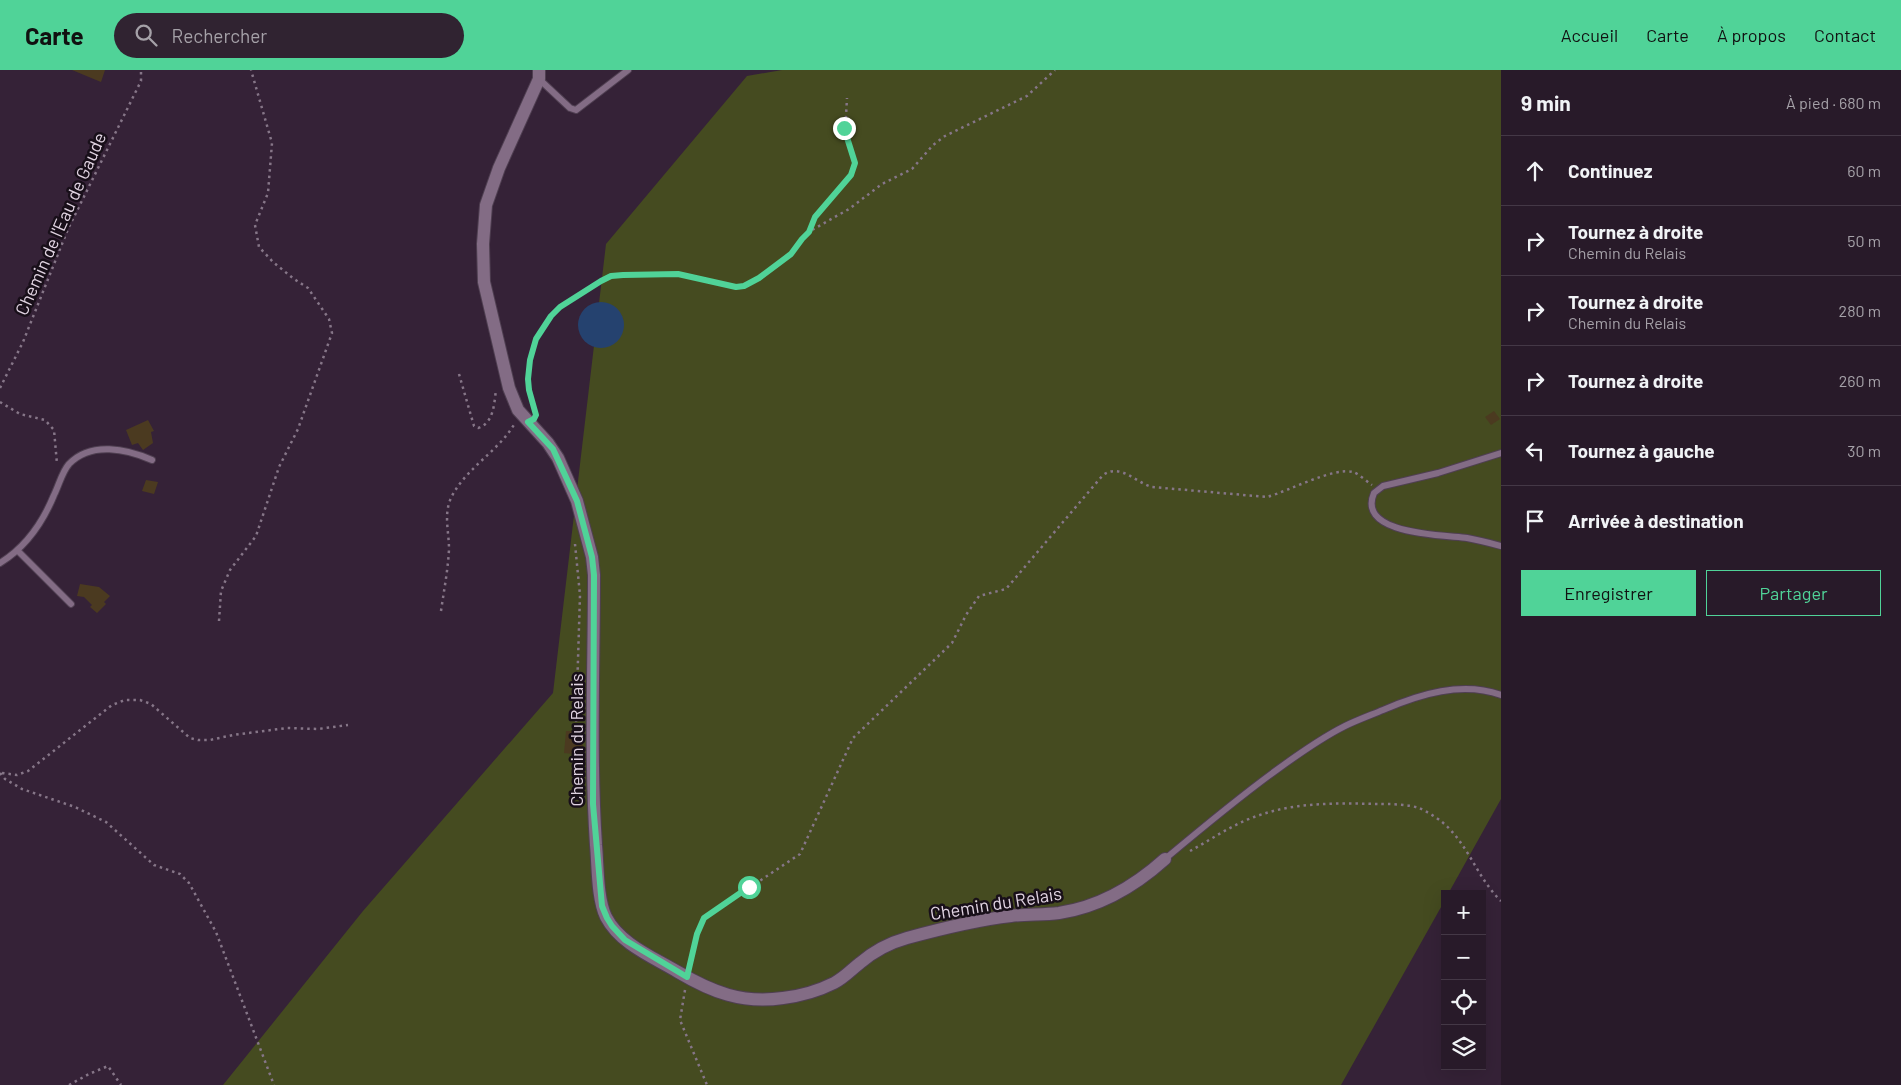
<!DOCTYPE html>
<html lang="fr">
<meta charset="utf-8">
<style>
body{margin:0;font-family:Barlow,sans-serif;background:#302331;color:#f1f3f6}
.controls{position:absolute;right:15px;bottom:15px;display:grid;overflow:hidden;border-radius:0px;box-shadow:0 5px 20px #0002}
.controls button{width:45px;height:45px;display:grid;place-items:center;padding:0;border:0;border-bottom:1px solid #443846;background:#281a29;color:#f1f3f6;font:25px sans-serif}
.stop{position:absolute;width:15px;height:15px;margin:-11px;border:4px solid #50d398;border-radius:50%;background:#fff}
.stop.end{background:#50d398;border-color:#fff;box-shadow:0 1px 5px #0008}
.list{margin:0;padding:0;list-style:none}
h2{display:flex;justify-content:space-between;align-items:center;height:65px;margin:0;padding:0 20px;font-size:21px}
h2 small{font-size:16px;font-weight:400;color:#a5a1a8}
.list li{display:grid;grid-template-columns:32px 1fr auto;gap:15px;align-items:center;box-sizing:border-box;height:70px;padding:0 20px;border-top:1px solid #443846}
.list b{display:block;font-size:19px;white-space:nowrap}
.list p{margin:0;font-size:16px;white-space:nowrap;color:#a5a1a8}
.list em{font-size:16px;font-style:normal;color:#a5a1a8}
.actions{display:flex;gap:10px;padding:15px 20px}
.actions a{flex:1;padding:11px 0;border:1px solid #50d398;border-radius:0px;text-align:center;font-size:18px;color:#50d398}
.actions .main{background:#50d398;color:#111}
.icon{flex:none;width:28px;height:28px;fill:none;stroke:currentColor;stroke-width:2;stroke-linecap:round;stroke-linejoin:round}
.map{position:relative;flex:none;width:1501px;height:1015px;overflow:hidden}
header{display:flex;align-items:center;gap:30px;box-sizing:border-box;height:70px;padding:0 25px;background:#50d398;color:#111}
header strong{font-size:24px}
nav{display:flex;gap:28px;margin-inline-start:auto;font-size:18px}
.search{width:350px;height:45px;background:#302331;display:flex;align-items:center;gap:12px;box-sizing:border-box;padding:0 18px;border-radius:28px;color:#a5a1a8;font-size:19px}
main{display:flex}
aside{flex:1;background:#281a29}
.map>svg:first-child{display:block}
.green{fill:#454b20}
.water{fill:#25426f}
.building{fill:#4b3a20}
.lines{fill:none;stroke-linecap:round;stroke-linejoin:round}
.service-casing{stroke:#4f3f51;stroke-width:8}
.minor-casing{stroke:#4f3f51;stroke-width:14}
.path{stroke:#867688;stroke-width:2.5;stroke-dasharray:2.5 4;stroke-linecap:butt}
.service{stroke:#836c85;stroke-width:6}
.minor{stroke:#836c85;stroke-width:12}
.route{stroke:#50d398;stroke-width:6}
.labels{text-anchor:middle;stroke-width:5;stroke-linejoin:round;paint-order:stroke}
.street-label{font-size:18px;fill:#e1d4e2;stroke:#180f19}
</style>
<header>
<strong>Carte</strong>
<div class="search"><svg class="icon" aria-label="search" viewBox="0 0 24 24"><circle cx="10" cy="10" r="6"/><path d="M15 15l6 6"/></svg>Rechercher</div>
<nav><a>Accueil</a><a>Carte</a><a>À propos</a><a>Contact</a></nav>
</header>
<main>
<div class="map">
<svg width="1501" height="1015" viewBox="0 0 1501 1015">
<rect width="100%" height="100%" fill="#352237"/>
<path class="green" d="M782,0h719v729l-53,95h-3v6l-104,185h-1118l140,-174 190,-218 53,-449 141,-168z"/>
<path class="water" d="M578 255a23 23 0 1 1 46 0a23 23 0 1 1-46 0Z"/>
<path class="building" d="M72,0h33l-4,12z
M1494,341l6,8 -9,6 -6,-8z
M148,350l6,11 -3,1 2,11 -10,7 -5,-7 -6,2 -6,-15z
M146,410l12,2 -4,12 -12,-3z
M80,514l19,3 11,9 -6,6 2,2 -9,9 -7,-6 2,-2 -8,-8 -7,-1z
M566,661h18l-2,24 -18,-2z"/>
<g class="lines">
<defs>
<path id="service" d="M539,9l31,29 6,2 52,-40
M1501,383l-63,20 -55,13 -9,7c-18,42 70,42 93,45 11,2 23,5 34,8
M17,480l54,54
M0,493c26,-16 43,-41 54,-68 5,-10 8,-23 15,-31 22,-23 58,-15 83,-4
M1165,789c37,-31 74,-62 113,-90 22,-16 43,-31 67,-43 12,-6 26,-11 38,-16 37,-16 79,-29 118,-15"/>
<path id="minor" d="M539,0v9l-40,89 -13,37 -3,39 1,38 25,106 9,22 30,33 10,15 19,43 15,56 2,18c0,90 -4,180 2,270 2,21 1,53 10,72 14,27 47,40 72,55 34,20 64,32 105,26 17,-2 35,-7 51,-15 10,-5 17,-13 26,-20 14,-12 29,-20 47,-25 33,-9 69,-18 104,-22 16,-2 32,-1 48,-3 40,-6 76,-27 106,-54"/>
</defs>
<use href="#service" class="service-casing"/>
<use href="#minor" class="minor-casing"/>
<path class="path" d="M809,162c8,-28 39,-42 46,-69l-10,-29 2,-36
M459,304l15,52 4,2c16,-5 16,-24 18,-38
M0,318l23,-46 45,-113 73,-148v-11
M0,332l20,12 25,6 9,10 3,34
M535,340c-16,-55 0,-87 46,-117 9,-6 19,-14 30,-17 9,-3 21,-1 31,-1 11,0 23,-1 34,-1 20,1 41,9 60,13l8,-1 32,-19 15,-13 11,-15 10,-9 37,-21 33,-25 30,-15 21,-24 12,-9 82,-40 28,-26
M575,474l5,51 -4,129
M441,541c3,-21 7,-41 8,-62 0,-18 -6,-36 3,-53 15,-29 47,-45 63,-73
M219,551l2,-30 9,-21 26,-34 23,-69 19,-38 34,-96 -3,-14 -21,-31 -14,-9 -21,-17 -14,-15 -4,-22 13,-32 4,-50 -21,-73
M0,703l5,6 17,10 53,18 31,15 48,43 26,9 9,9 27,49 58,153
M2,703l15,2 11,-4 84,-66 13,-5h15l11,4 39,34 8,2h12l23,-5 54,-7 31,1 30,-4
M1190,781c22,-12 43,-27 67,-35 39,-14 80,-13 121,-12 12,0 29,0 41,4 7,3 17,9 23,14 26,21 35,56 59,79
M690,895l7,-31 7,-16 96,-64 53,-116 99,-95 14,-28 13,-19 27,-7 97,-114c17,-12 32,7 49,12l115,10c22,-6 66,-30 86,-25 6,2 13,9 19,13
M685,920l-5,30 27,65
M69,1015l20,-11 19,-8 13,19"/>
<use href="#service" class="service"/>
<use href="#minor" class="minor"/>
</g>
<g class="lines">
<path class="route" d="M749,817l-45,31 -7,16 -10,43 -62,-37 -13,-14 -5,-8 -5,-12 -9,-102 1,-229 -2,-18 -15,-56 -24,-52 -25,-27 6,-3 2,-4 -7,-25 -1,-11 2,-19 6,-21 15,-23 9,-9 41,-26 10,-5 12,-1 55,-1 58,13 8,-1 15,-8 32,-24 11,-15 7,-7 6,-15 36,-42 4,-12 -11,-35"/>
</g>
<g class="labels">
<g class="street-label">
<text transform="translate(61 154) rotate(-66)" y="6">Chemin de l'Eau de Gaude</text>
<text transform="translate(577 670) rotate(-90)" y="6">Chemin du Relais</text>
<text transform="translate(996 834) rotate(-9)" y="6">Chemin du Relais</text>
</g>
</g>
</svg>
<div class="controls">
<button>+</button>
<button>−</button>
<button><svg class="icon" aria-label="locate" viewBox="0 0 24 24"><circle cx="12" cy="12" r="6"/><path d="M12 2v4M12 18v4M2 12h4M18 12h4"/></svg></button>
<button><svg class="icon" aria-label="layers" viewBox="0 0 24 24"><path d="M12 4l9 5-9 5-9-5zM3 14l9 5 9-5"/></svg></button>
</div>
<div class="stop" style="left:749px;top:817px"></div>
<div class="stop end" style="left:844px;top:58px"></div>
</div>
<aside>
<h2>9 min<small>À pied · 680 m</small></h2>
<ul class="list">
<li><svg class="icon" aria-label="ahead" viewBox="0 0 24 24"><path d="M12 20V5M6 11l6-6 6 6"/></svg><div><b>Continuez</b></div><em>60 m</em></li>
<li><svg class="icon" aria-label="right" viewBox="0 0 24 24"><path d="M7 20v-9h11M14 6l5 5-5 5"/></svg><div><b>Tournez à droite</b><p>Chemin du Relais</p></div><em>50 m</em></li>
<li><svg class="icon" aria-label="right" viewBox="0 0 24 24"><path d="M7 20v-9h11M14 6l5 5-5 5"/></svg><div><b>Tournez à droite</b><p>Chemin du Relais</p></div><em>280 m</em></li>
<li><svg class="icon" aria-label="right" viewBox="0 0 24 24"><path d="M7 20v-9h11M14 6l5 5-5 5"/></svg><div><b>Tournez à droite</b></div><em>260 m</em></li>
<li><svg class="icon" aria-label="left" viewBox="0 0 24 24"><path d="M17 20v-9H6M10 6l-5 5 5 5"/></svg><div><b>Tournez à gauche</b></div><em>30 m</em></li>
<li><svg class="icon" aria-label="arrive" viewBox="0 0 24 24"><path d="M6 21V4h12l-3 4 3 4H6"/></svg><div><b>Arrivée à destination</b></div></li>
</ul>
<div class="actions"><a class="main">Enregistrer</a><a>Partager</a></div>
</aside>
</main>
